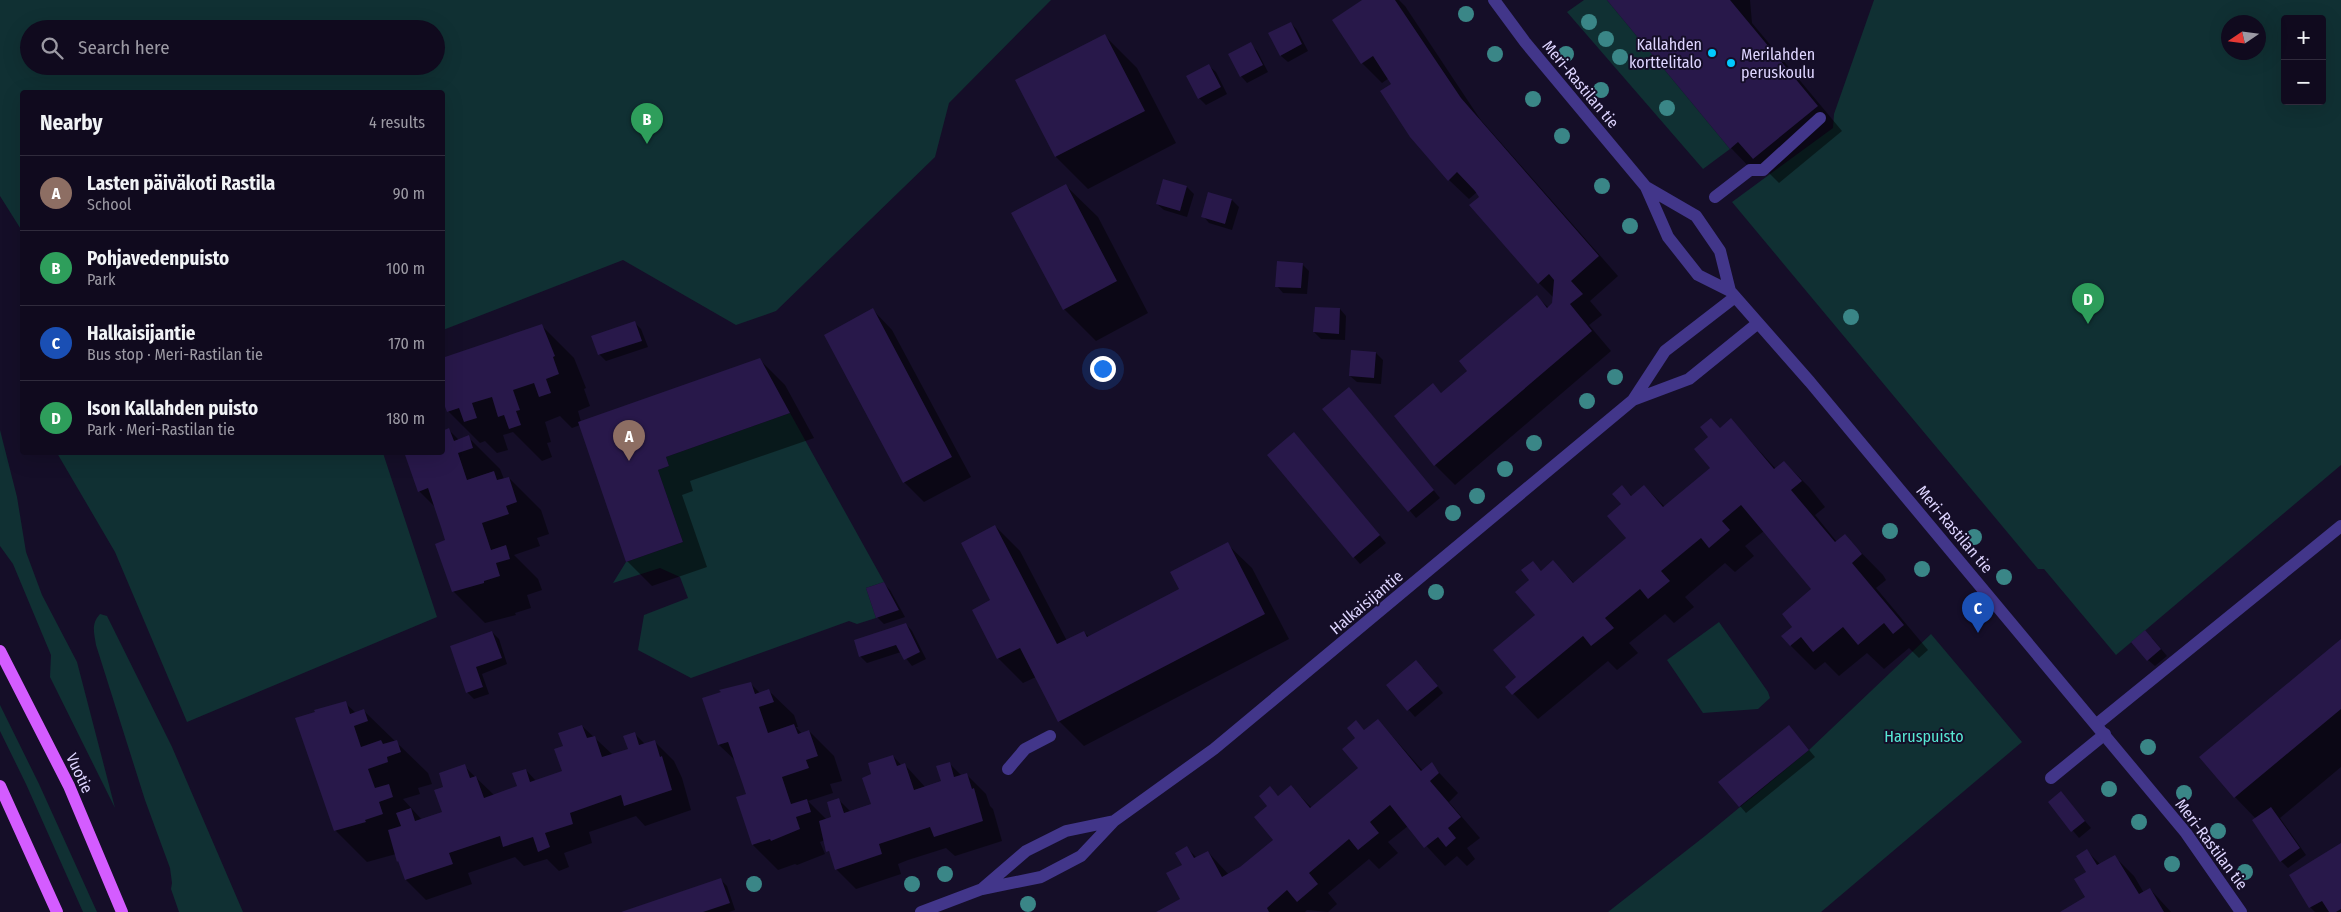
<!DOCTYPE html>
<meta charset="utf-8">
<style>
body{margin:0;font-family:"Fira Sans Condensed",sans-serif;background:#191327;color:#f1f3f6}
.controls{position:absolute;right:15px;top:15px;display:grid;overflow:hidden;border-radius:5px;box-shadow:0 5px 20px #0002}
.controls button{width:45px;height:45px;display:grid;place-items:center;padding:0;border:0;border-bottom:1px solid #302b3c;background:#100a1e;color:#f1f3f6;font:25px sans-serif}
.compass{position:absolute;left:2221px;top:15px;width:45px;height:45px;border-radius:50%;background:#100a1e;box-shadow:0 5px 20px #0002;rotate:257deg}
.you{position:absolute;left:1102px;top:368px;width:18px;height:18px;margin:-12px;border:4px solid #fff;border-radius:50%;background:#1a73e8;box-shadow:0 0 0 8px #1a73e833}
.badge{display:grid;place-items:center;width:32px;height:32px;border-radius:50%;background:#0b8043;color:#fff;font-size:16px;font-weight:700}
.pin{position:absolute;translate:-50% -41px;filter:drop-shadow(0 1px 2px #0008)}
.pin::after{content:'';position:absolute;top:26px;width:18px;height:15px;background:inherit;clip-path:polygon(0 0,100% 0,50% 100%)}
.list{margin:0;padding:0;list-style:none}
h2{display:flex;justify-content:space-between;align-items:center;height:65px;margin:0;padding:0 20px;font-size:21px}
h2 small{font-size:16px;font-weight:400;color:#9c9aa4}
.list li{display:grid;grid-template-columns:32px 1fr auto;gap:15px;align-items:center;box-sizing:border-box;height:75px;padding:0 20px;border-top:1px solid #302b3c}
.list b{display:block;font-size:19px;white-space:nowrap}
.list p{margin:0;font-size:16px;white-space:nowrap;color:#9c9aa4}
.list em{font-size:16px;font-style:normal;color:#9c9aa4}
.icon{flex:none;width:28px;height:28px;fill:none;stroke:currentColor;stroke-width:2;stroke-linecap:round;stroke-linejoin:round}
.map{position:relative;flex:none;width:2341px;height:912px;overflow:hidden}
.search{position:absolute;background:#100a1e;box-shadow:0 5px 20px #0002;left:20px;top:20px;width:425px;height:55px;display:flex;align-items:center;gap:12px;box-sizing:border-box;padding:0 18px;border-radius:28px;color:#9c9aa4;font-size:19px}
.panel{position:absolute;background:#100a1e;box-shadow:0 5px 20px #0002;left:20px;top:90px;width:425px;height:365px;border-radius:5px}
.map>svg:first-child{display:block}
.green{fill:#103033;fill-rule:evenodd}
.shadow{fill:#0007}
.building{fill:#28184a}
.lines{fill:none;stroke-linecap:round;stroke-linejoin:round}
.service{stroke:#42368a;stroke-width:12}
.tertiary{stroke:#42368a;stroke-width:12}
.primary{stroke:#d45cff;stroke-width:12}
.tree{fill:#3a8687}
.poi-dot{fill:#01c9ff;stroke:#150e28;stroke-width:2}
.labels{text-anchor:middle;stroke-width:4;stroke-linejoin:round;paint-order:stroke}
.poi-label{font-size:16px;fill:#ded5ff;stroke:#150e28;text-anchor:end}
.street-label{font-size:16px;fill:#ded5ff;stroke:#150e28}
.park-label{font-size:16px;fill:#58e8d4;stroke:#150e28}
</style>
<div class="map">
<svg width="2341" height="912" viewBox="0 0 2341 912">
<rect width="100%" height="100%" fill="#150e28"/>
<path class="green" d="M0,0h1051l-102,103 -14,54 -159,154 -40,14 -113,-65 -180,70 -1,-238h-420v139l-22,-35zM29,29h407v37h-407z
M1584,0h23l123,149 -27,20 -136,-157z
M1874,0h467v465l-225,190 -72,-86h-6l-306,-367 101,-74 1,-14zM2285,19h37v82h-37zM2228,22h30v30h-30z
M790,413l94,169 -18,6 10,30 -19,6 -8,-3 -158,57 -53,-28 6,-35 44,-17 -8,-21 -20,-9 -47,15 13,-21 57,-20 -25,-72 11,-4 -3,-9z
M0,430l17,67 9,55 16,43 35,67 38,146 -65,-131 1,-22 -38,-91 -13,-18z
M57,453h326l54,164 -250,105 -72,-170z
M100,614l7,2 65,131 71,165h-64l-8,-23 1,-6 -2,-15 -25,-68 -49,-155c-2,-13 -5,-21 4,-31z
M1719,622l49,70 2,6 -12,11 -55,4 -36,-53z
M1931,634l91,108 -201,170h-213l97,-76 104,-86z
M0,705l39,79 58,128h-14l-57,-128 -26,-53z"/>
<path class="shadow" d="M1364,0h35l6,6 75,113 138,157 -28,25 12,14 -13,10 22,26 -156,134 -20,-20 -40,-49 38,-31 9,9 27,-23 68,-74 12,11 5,-4v-6l-15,-15 -62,-91 -8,7 -20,-19 -60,-102 -7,5 -20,-20z
M1608,0h142l2,23 90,108 -63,52 -16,-16 -8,6 -24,-25z
M1291,23l6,7 11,21 -20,11 -7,-6 -11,-22z
M1105,36l32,32 39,75 -88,46 -32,-32 -39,-76z
M1250,44l7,7 11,21 -21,11 -6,-7z
M1209,66l7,6 11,22 -21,11 -7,-7z
M1164,181l23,6 7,7 -7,23 -23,-7 -7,-6z
M1066,186l32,31 50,96 -52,28 -32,-32z
M1209,194l23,6 7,7 -7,23 -23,-7 -6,-7z
M1302,264l7,7 -2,23 -24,-1 -6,-7z
M1340,309l6,7 -1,24 -24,-1 -7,-7z
M873,310l19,20 79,147 -47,25 -20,-20z
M635,323l6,6 7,18 -42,14 -7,-7z
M542,326l32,32 12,30 -2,1 6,17 -12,5 3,11 179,-62 25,25 29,53 -124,43 3,10 -11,4 25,72 -55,19 -25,-25 -47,-136 -8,3 -12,-12 -15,6 6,20 -4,1 5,14 -10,4 -29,-29 -10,3 5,15 -11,3 -12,-12 -5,2 -32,-32z
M1376,353l7,7 -2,24 -24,-2 -7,-6z
M1355,395l85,103 -24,20 -92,-109z
M1731,420l45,49 8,-7 25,25 16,20 -10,8 22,27 8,-6 38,39 3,5 -10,8 52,62 -9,8 -10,-10 -25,21 -17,-16 -28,23 -14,-14 -10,8 -24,-24 3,-19 19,-37 -49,-59 -19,15 9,10 -19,16 -10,-9 -40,34 9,10 -20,16 -9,-9 -36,29 9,10 -21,17 -9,-9 -70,58 -31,-32 10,-9 20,-63 -6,-34 1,-19 10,10 11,-10 21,21 54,-45 -5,-33 -1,-18 10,9 12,-10 21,21 47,-39 9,-39z
M449,430l10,10 9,-3 32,32 4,10 5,-1 32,32 8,24 -12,4 3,8 -26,9 24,24 4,11 -15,5 4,13 -16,5 1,2 -31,8 -32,-32 -6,-50 -11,-33 -17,-17 23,-39z
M1301,441l85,102 -26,21 -6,-7z
M995,526l25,25 47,90 17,-9 5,5 92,-48 46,-45 25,24 37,71 -205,107 -25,-25 -23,-44 -13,6 -25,-25 -25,-48 19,-9z
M883,583l7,7 15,27 -21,7 -7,-7z
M906,624l6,7 14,28 -14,7 -11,-14 -34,11 -7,-7z
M492,632l7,7 8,25 -25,10 7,20 -15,5 -7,-7 -16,-45z
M2152,638l15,18 -12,10 -7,-6z
M2341,640v127l-61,51 26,37 -18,13 -7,-7 -25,-42 -21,-22 -34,-40z
M1423,668l20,25 -28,24 -28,-32z
M750,683l10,10 9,-2 25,24 4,12h-2l6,7 7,-3 25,25 8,25 -12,3 3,9 -25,8 19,19 6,-2 6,-18 12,12 22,-7v-30l20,-19 9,10 3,-1 21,23 17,-6 6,-19 13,13 4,-2 20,20 4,12 3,3 9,32 -47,15 -9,-8 -38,12 -10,4 3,10 -45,15 -20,-20 -11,-29 -5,2 5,12 -28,11 -2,-1 -17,6 -25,-25 -16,-47 10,-4 -10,-32 -18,-17z
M345,703l11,10 8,-2 64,62 4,11 -14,4 2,6 -17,5 19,21 22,-7 1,-25 19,-22 30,29 24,-8 8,-17 10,11 27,-9 2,-25 17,-21 31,29 16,-5 5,-17 11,11 9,-3 20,20 8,17 9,32 -46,16 -9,-10 -47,16 3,11 -28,10 5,14 -10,4 -12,-12 -23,7 -9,-9 -47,16 4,11 -46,16 -20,-20 -10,-26 -29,8 -32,-32z
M1378,720l45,51 8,-7 27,29 -9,9 31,36 -13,10 8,11 -8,7 -10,-10 -12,10 -37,-40 -20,16 10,11 -19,16 -10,-10 -41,34 9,11 -9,8 -21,-2 -2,2h-147l24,-12 2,-35 3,-17 10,10 11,-6 21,23 12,-7 34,-28 -6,-34 1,-18 9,9 12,-10 21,21 48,-40 -4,-46 9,9z
M1789,726l26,31 -69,56 -6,-7z
M2061,793l30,35 -12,10 -30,-36z
M2341,845v67h-26l-5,-5z
M2087,851l14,14 13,-9 20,20 10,17 6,-4 21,23h-108l24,-14z
M720,879l7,7 8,24 -6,2h-105z"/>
<path class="building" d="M1362,0h33l66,98 138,158 -28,25 12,13 -13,10 22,27 -158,135 -40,-50 39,-33 8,10 26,-22 -8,-10 78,-66 10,13 5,-5 2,-23 -5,-6 -11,10 -69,-79 10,-8 -4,-6 -18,-19 -9,9 -38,-44 -30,-46 11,-7 -18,-28 -12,8 -29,-44z
M1607,0h123l88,106 -65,53 -15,-17 -8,7z
M1291,22l11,22 -22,12 -12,-23z
M1105,34l40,77 -90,46 -40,-77z
M1251,42l12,23 -23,12 -12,-23z
M1209,64l12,23 -23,12 -12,-23z
M1163,179l24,7 -7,25 -24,-7z
M1066,184l51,97 -54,29 -52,-97z
M1208,192l24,7 -7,25 -24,-7z
M1277,261l26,2 -2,25 -26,-1z
M1315,307l25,1 -1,26 -26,-2z
M873,308l79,149 -49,26 -79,-148z
M635,321l7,20 -44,14 -7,-19z
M542,324l13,32 -2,1 6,17 -13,5 5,14 -12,4 -5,-14 -21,7 7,20 -4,1 5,14 -12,4 -5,-14 -6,2 -6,-20 -20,6 5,15 -13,4 -5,-14 -12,4 -5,-13v-41z
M1351,350l25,2 -2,26 -25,-2z
M760,358l30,55 -124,44 3,9 -11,4 25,72 -57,20 -48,-140z
M1349,387l85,103 -26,22 -86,-103z
M1711,418l9,10 11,-10 43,51 10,-8 18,20 -11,9 44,52 10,-8 13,15 4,5 -10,9 52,62 -11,9 -9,-11 -26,22 -15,-18 -30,25 -12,-15 -11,9 -9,-10 11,-9 -10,-13 29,-25 -70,-84 -19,16 8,9 -21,18 -8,-10 -40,33 9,10 -22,18 -8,-10 -35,29 9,10 -23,18 -8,-10 -71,59 -7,-8 11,-10 -23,-27 42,-35 -20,-23 14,-12 -8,-10 12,-9 8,10 12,-11 20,23 53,-45 -19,-22 14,-12 -9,-10 10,-9 9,11 13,-11 19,22 47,-39 -16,-19 14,-12 -8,-10z
M449,428l5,13 15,-6 4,13 -15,5 9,27 27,-9 3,9 12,-3 8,25 -11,4 3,8 -27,9 9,27 15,-5 4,14 -14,4 4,13 -16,5v2l-32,9 -17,-48 10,-4 -4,-13 -13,-39 -10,4 -14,-40h38v-21z
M1294,432l86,103 -27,23 -86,-103z
M995,525l62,119 27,-13 3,6 92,-48 -9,-17 58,-30 37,72 -207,108 -38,-74 -23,11 -25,-49 18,-10 -29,-57z
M884,582l15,28 -23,8 -10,-30z
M906,623l14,29 -16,8 -8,-15 -37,12 -5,-17z
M2145,630l16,19 -14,12 -16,-19z
M492,631l10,27 -26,9 7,20 -17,6 -16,-47z
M2341,639v70l-107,89 -35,-41z
M1416,660l22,26 -31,25 -21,-26z
M751,682l4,12 14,-5 5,13 -15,5 9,26 26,-9 4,10 11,-4 9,26 -12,4 3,8 -27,9 9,27 16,-5 4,13 -15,5 4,12 -29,12 -1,-2 -18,6 -16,-48 10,-3 -3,-9 -15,-43 -10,3 -16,-47 19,-6 -2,-2z
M346,701l4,13 14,-5 4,12 -14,5 7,21 20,-7 2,4 14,-4 4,12 -14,5 1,5 -20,7 7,19 14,-4 4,13 -14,5 4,12 -18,6 1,2 -32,9 -39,-113 20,-6 -1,-2z
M1378,719l43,52 11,-9 7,11 -9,8 31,36 -13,11 8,10 -10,9 -8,-10 -14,11 -34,-43 -20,17 9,11 -21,17 -9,-11 -40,34 9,11 -21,18 -10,-12 -20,18 2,4h-113l24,-13 -14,-26 16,-8 -7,-12 12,-7 7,12 14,-7 14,26 18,-10 33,-27 -19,-23 13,-11 -8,-10 11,-10 8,10 13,-11 19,23 48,-40 -16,-19 13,-11 -8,-10 9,-8 8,10z
M582,725l5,13 8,-2 7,21 26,-8 -5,-13 12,-4 4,13 16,-5 5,17 2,-1 10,34 -48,16 -3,-11 -51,18 3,11 -28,9 5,14 -12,5 -5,-15 -30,10 -3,-11 -51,17 4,11 -48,16 -7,-19 -1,1 -9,-32 13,-4 -5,-13 15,-5 4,13 27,-9 -8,-22 9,-3 -4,-14 26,-9 5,14 6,-2 8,22 33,-12 -5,-13 14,-4 4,13 32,-11 -8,-22 9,-3 -5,-13z
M1789,725l20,25 -70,57 -21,-25z
M893,755l4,11 8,-3 9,27 27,-9 -5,-15 14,-4 4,15 13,-4 5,16 2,-1 9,33 -49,16 -4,-10 -51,17 3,10 -47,16 -6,-19 -3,1 -7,-31 12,-4 -4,-15 12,-4 5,15 27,-9 -9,-26 9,-4 -3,-11z
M2061,791l24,30 -14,11 -23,-30z
M2271,807l29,41 -20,14 -28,-42z
M2341,843v66l-5,3h-7l-7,-11 -13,7 -20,-33z
M2087,849l10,16 18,-10 24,39 11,-6 14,24h-104l25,-15 -11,-18 12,-7 -10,-16z
M721,878l9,25 -27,9h-82z"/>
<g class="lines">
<path class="service" d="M1715,197l35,-27h13l57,-52
M2097,724l244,-198
M1008,769l17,-20 25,-13
M2051,778l54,-44"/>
<path class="tertiary" d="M1494,0l31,42 121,145 22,50 30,38 32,16 80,91 376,451 55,79
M1646,187l50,29 24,35 10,40
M1633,400l56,-21 69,-56
M983,888l43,-37 40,-20 48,-10
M921,912l61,-23 59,-12 40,-21 33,-35 100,-72 419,-349 32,-49 70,-54"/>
<path class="primary" d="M0,651l69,135 53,126
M0,786l57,126"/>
</g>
<g class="tree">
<circle cx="1466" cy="14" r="8"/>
<circle cx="1589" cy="22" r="8"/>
<circle cx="1606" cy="39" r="8"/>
<circle cx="1495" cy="54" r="8"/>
<circle cx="1566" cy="54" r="8"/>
<circle cx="1620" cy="57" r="8"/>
<circle cx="1601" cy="90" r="8"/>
<circle cx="1533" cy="99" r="8"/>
<circle cx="1667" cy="108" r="8"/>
<circle cx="1562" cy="136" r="8"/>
<circle cx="1602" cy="186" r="8"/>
<circle cx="1630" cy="226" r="8"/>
<circle cx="1851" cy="317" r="8"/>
<circle cx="1615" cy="377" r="8"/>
<circle cx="1587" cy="401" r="8"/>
<circle cx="1534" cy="443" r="8"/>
<circle cx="1505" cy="469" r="8"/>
<circle cx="1477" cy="496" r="8"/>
<circle cx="1453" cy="513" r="8"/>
<circle cx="1890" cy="531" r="8"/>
<circle cx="1974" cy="537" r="8"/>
<circle cx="1922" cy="569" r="8"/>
<circle cx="2004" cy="577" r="8"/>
<circle cx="1436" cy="592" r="8"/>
<circle cx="2148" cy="747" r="8"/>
<circle cx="2109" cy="789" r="8"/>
<circle cx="2184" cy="793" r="8"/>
<circle cx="2139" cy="822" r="8"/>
<circle cx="2218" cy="831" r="8"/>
<circle cx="2172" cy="864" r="8"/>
<circle cx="2245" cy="872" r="8"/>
<circle cx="945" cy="874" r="8"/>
<circle cx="754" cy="884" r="8"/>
<circle cx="912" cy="884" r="8"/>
<circle cx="1028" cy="904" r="8"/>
</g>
<g class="poi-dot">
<circle cx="1712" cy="53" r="5"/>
<circle cx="1731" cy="63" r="5"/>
</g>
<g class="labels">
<g class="poi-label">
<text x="1702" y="50">Kallahden<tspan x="1702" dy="18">korttelitalo</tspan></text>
<text x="1741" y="60" text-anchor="start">Merilahden<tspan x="1741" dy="18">peruskoulu</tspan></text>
</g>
<g class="street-label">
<text transform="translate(1581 84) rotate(50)" y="6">Meri-Rastilan tie</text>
<text transform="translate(1955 529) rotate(50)" y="6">Meri-Rastilan tie</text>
<text transform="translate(1366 602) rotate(-40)" y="6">Halkaisijantie</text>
<text transform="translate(80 773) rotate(65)" y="6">Vuotie</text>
<text transform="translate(2212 844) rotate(53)" y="6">Meri-Rastilan tie</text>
</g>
<g class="park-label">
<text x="1924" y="742">Haruspuisto</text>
</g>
</g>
</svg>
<div class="controls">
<button>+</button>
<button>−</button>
</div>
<svg class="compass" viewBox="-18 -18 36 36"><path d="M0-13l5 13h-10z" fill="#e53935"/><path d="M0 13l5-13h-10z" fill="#9c9aa4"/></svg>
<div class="you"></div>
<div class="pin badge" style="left:629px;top:461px;background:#8d6e63">A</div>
<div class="pin badge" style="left:647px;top:144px;background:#2e9e5b">B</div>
<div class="pin badge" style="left:1978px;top:633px;background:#1a4fb4">C</div>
<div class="pin badge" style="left:2088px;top:324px;background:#2e9e5b">D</div>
<div class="search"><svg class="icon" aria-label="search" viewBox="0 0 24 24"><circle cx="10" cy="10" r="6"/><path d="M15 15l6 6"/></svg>Search here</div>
<section class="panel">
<h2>Nearby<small>4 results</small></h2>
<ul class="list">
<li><span class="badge" style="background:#8d6e63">A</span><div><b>Lasten päiväkoti Rastila</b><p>School</p></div><em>90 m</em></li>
<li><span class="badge" style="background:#2e9e5b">B</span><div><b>Pohjavedenpuisto</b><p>Park</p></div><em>100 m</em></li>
<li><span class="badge" style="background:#1a4fb4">C</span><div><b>Halkaisijantie</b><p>Bus stop · Meri-Rastilan tie</p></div><em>170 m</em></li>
<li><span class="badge" style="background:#2e9e5b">D</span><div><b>Ison Kallahden puisto</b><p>Park · Meri-Rastilan tie</p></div><em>180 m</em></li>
</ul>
</section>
</div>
